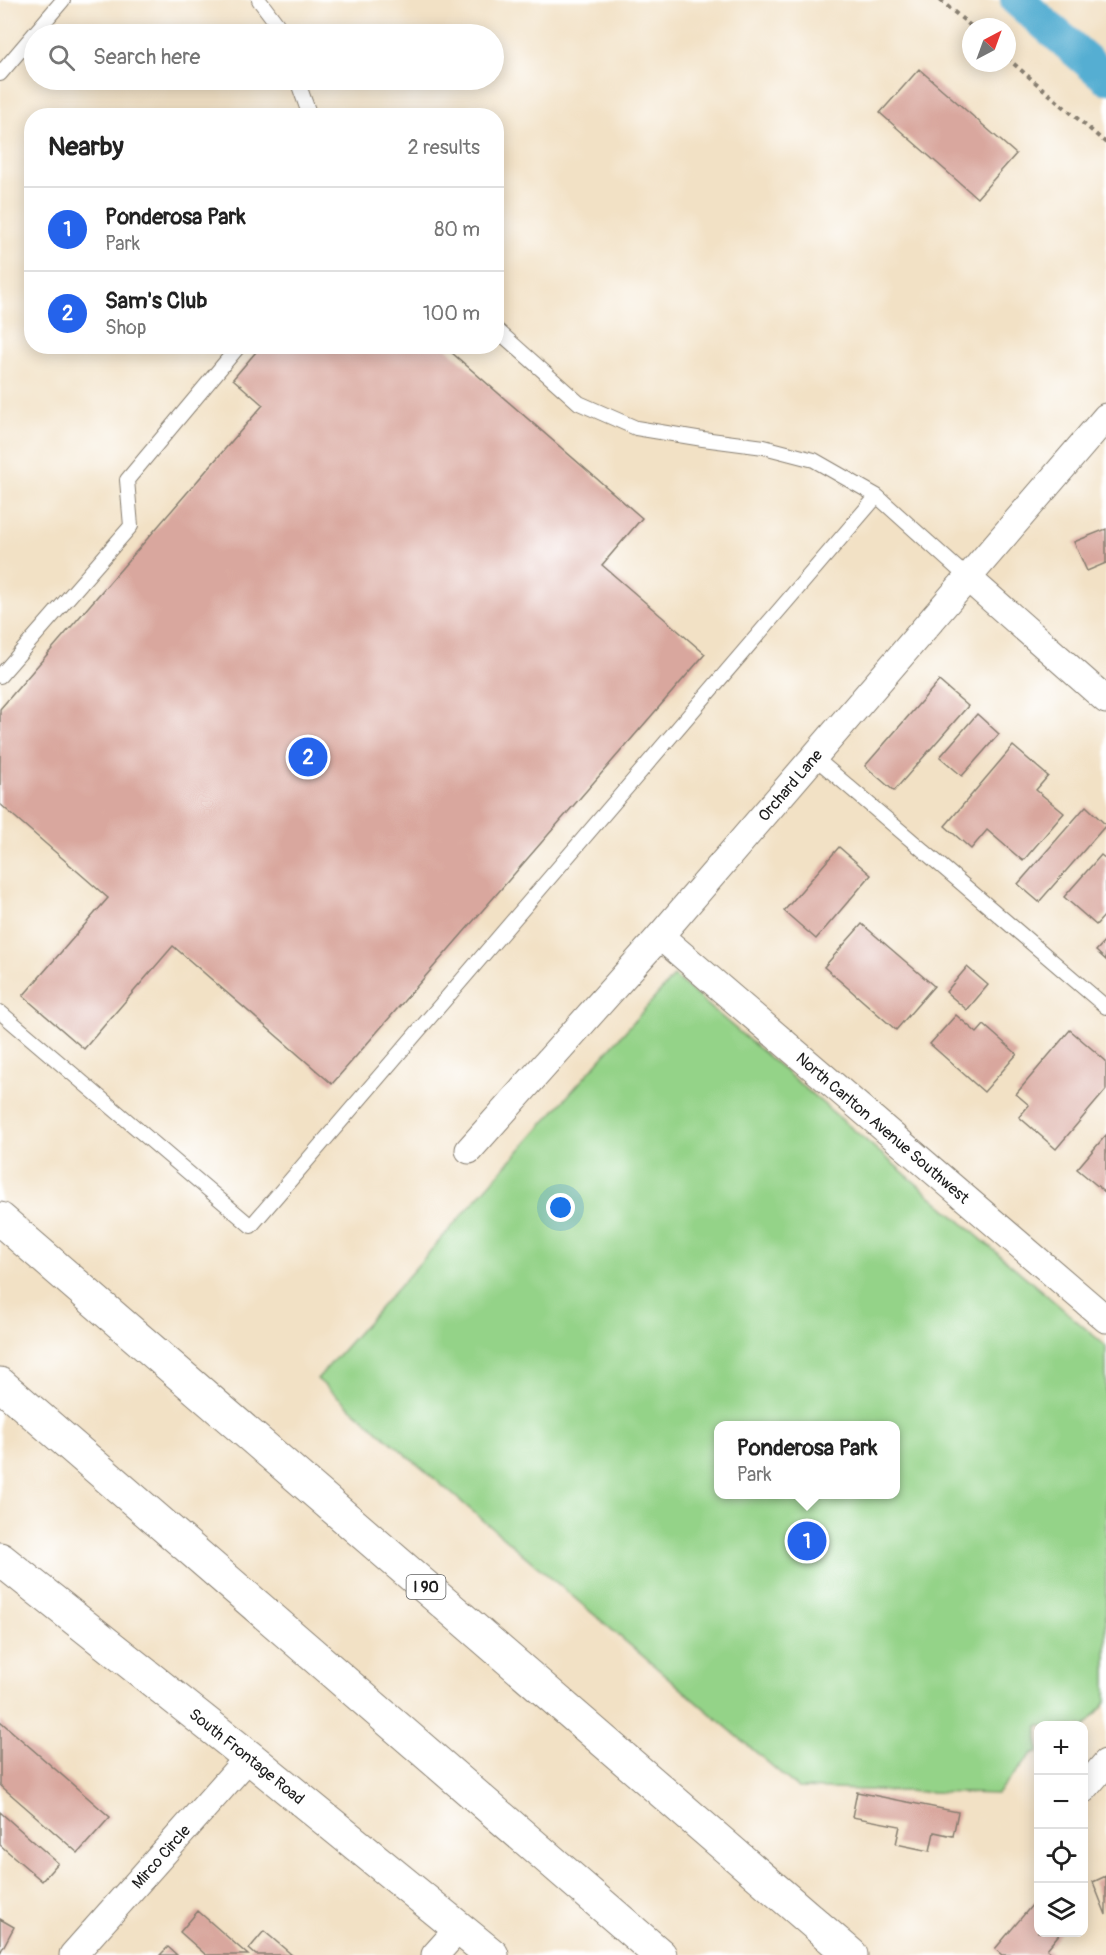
<!DOCTYPE html>
<meta charset="utf-8">
<style>
body{margin:0;font-family:Pangolin,sans-serif;background:#f6f6f6;color:#222}
.controls{position:absolute;right:18px;bottom:18px;display:grid;overflow:hidden;border-radius:12px;box-shadow:0 3px 15px #0003}
.controls button{width:54px;height:54px;display:grid;place-items:center;padding:0;border:0;border-bottom:2px solid #e0e0e0;background:#fff;color:#222;font:30px sans-serif}
.compass{position:absolute;left:962px;top:18px;width:54px;height:54px;border-radius:50%;background:#fff;box-shadow:0 3px 15px #0003;rotate:41deg}
.you{position:absolute;left:561px;top:1208px;width:21px;height:21px;margin:-15px;border:4px solid #fff;border-radius:50%;background:#1a73e8;box-shadow:0 0 0 9px #1a73e833}
.badge{display:grid;place-items:center;width:39px;height:39px;border-radius:50%;background:#2563eb;color:#fff;font-size:20px;font-weight:700}
.pin{position:absolute;translate:-50% -50%;border:3px solid #fff;box-shadow:0 2px 6px #0006}
.popup{position:absolute;left:714px;top:1421px;width:186px;height:78px;box-sizing:border-box;display:grid;place-content:center;border-radius:12px;background:#fff;filter:drop-shadow(0 2px 4px #0005);font-size:20px;white-space:nowrap;color:#767676}
.popup b{font-size:22px;color:#222}
.popup::after{content:'';position:absolute;left:50%;top:100%;margin-left:-12px;border:12px solid transparent;border-top-color:#fff}
.list{margin:0;padding:0;list-style:none}
h2{display:flex;justify-content:space-between;align-items:center;height:78px;margin:0;padding:0 24px;font-size:26px}
h2 small{font-size:20px;font-weight:400;color:#767676}
.list li{display:grid;grid-template-columns:39px 1fr auto;gap:18px;align-items:center;box-sizing:border-box;height:84px;padding:0 24px;border-top:2px solid #e0e0e0}
.list b{display:block;font-size:22px;white-space:nowrap}
.list p{margin:0;font-size:20px;white-space:nowrap;color:#767676}
.list em{font-size:20px;font-style:normal;color:#767676}
.icon{flex:none;width:33px;height:33px;fill:none;stroke:currentColor;stroke-width:2;stroke-linecap:round;stroke-linejoin:round}
.map{position:relative;flex:none;width:1106px;height:1955px;overflow:hidden}
.search{position:absolute;background:#fff;box-shadow:0 3px 15px #0003;left:24px;top:24px;width:480px;height:66px;display:flex;align-items:center;gap:15px;box-sizing:border-box;padding:0 21px;border-radius:33px;color:#767676;font-size:22px}
.panel{position:absolute;background:#fff;box-shadow:0 3px 15px #0003;left:24px;top:108px;width:480px;height:246px;border-radius:24px}
.map>svg:first-child{display:block}
.green{fill:#94d388;stroke:#587852;stroke-width:1.5;fill-rule:evenodd}
.lines{fill:none;stroke-linecap:round;stroke-linejoin:round}
.canal{stroke:#55aed2;stroke-width:34}
.building{fill:#d9a79e}
.service-casing{stroke:#877e70;stroke-width:16}
.minor-casing{stroke:#877e70;stroke-width:29}
.secondary-casing{stroke:#877e70;stroke-width:35}
.motorway-casing{stroke:#877e70;stroke-width:35}
.path{stroke:#877e70;stroke-width:4;stroke-dasharray:4.5 4.5;stroke-linecap:butt}
.service{stroke:#fff;stroke-width:14}
.minor{stroke:#fff;stroke-width:27}
.secondary{stroke:#fff;stroke-width:33}
.motorway{stroke:#fff;stroke-width:33}
.labels{text-anchor:middle;stroke-width:6;stroke-linejoin:round;paint-order:stroke}
.shield{fill:#fff;stroke:#606060;stroke-width:1.5}
.shield-label{font-size:15px;font-weight:bold;fill:#1c1c1c}
.street-label{font-size:16px;fill:#1c1c1c;stroke:#fff}
</style>
<div class="map">
<svg width="1106" height="1955" viewBox="0 0 1106 1955">
<rect width="100%" height="100%" fill="#fff"/>
<filter id="ink" filterUnits="userSpaceOnUse"><feTurbulence type="fractalNoise" baseFrequency=".0167" numOctaves="2"/><feDisplacementMap in="SourceGraphic" scale="12" xChannelSelector="R" yChannelSelector="G"/><feConvolveMatrix kernelMatrix="1 2 1 2 8 2 1 2 1" color-interpolation-filters="sRGB"/></filter>
<filter id="wash" filterUnits="userSpaceOnUse"><feTurbulence type="fractalNoise" baseFrequency=".008" numOctaves="4" result="noise"/><feDisplacementMap in="SourceGraphic" scale="24" xChannelSelector="R" yChannelSelector="G"/><feGaussianBlur stdDeviation="1.35" result="paint"/><feColorMatrix in="noise" values="0 0 0 0 0 0 0 0 0 0 0 0 0 0 0 0 0 1.4 0 .05"/><feComposite in="paint" operator="in"/></filter>
<g filter="url(#wash)">
<rect width="100%" height="100%" fill="#f2e1c5"/>
<path class="green" d="M674,976l432,370v356l-22,26v-2h-46v26l-5,1 -36,41 -199,-6 -481,-409zM718,1426h178v68h-178z"/>
<g class="lines">
<path class="canal" d="M1017,0l89,77"/>
</g>
<g id="blocks">
<path class="building" d="M919,69l97,85 -39,44 -97,-85z
M261,346h183l198,172 -40,47 103,89 -373,430 -159,-138 -89,103 -61,-53 85,-98 -108,-94v-95l263,-304 -30,-26z
M1106,529v34l-19,8 -13,-29z
M939,681l29,25 -74,85 -29,-25z
M977,714l22,20 -37,42 -22,-19z
M1013,746l35,30 -12,14 28,23 -41,48 -36,-31 -16,19 -26,-23z
M1086,806l20,19 -67,77 -21,-18z
M839,847l32,28 -55,64 -32,-28z
M1101,855l5,4v55l-10,11 -32,-28z
M862,924l72,62 -38,44 -72,-63z
M1106,940v20l-10,-9z
M967,967l21,18 -21,25 -21,-18z
M956,1015l21,18 7,-8 33,29 -33,38 -54,-48z
M1070,1030l36,31v29l-50,59 -37,-32 10,-12 -13,-11z
M1106,1135v58l-29,-24z
M0,1721l110,96 -32,36 -78,-68z
M857,1792l101,20 -5,24 -19,-4 -4,19 -34,-7 4,-18 -48,-9z
M0,1812l58,51 -16,18 -42,-36z
M1106,1876v39l-13,-33z
M1038,1898v34h23l-14,17 7,6h-52l-7,-6z
M198,1911l50,44h-42l-26,-23z
M0,1919l14,8 -14,26z
M264,1931l28,24h-36l-7,-6z
M168,1947l9,8h-17z"/>
</g>
</g>
<g filter="url(#ink)">
<use href="#blocks" fill-opacity="0" stroke="#877e70" stroke-width="1.5"/>
<g class="lines">
<defs>
<path id="service" d="M259,0l18,24 3,10
M0,74l63,-74
M297,80l13,36
M496,329l83,74 57,25 67,11 61,8 50,13 63,36 92,83
M0,676l131,-150 -4,-46 112,-134
M813,756l293,251
M0,1012l251,214 626,-730"/>
<g id="minor">
<path d="M969,579l137,121"/>
<path id="s1" d="M660,936l446,383"/>
<path id="s2" d="M469,1150l191,-214 446,-519"/>
<path d="M1084,1789l22,-26"/>
<path id="s3" d="M73,1955l176,-198"/>
<path d="M435,1955l25,-28"/>
</g>
<g id="secondary">
<path id="s4" d="M0,1559l249,198 243,198"/>
</g>
<path id="motorway" d="M0,1219l851,736
M0,1384l660,571"/>
</defs>
<use href="#service" class="service-casing"/>
<use href="#minor" class="minor-casing"/>
<use href="#secondary" class="secondary-casing"/>
<use href="#motorway" class="motorway-casing"/>
<path class="path" d="M940,0l32,27
M1007,58l99,85"/>
<use href="#service" class="service"/>
<use href="#minor" class="minor"/>
<use href="#secondary" class="secondary"/>
<use href="#motorway" class="motorway"/>
</g>
</g>
<g class="labels">
<rect class="shield" x="406.5" y="1575" width="39" height="24" rx="4.5"/>
<g class="shield-label">
<text x="426" y="1592">I 90</text>
</g>
<g class="street-label">
<text dy="6" stroke="none"><textPath href="#s2" startOffset="486">Orchard Lane</textPath></text>
<text dy="6" stroke="none"><textPath href="#s1" startOffset="294">North Carlton Avenue Southwest</textPath></text>
<text dy="6" stroke="none"><textPath href="#s4" startOffset="316">South Frontage Road</textPath></text>
<text dy="6" stroke="none"><textPath href="#s3" startOffset="132">Mirco Circle</textPath></text>
</g>
</g>
</svg>
<div class="controls">
<button>+</button>
<button>−</button>
<button><svg class="icon" aria-label="locate" viewBox="0 0 24 24"><circle cx="12" cy="12" r="6"/><path d="M12 2v4M12 18v4M2 12h4M18 12h4"/></svg></button>
<button><svg class="icon" aria-label="layers" viewBox="0 0 24 24"><path d="M12 4l9 5-9 5-9-5zM3 14l9 5 9-5"/></svg></button>
</div>
<svg class="compass" viewBox="-18 -18 36 36"><path d="M0-13l5 13h-10z" fill="#e53935"/><path d="M0 13l5-13h-10z" fill="#767676"/></svg>
<div class="you"></div>
<div class="pin badge" style="left:807px;top:1541px">1</div>
<div class="popup"><b>Ponderosa Park</b>Park</div>
<div class="pin badge" style="left:308px;top:757px">2</div>
<div class="search"><svg class="icon" aria-label="search" viewBox="0 0 24 24"><circle cx="10" cy="10" r="6"/><path d="M15 15l6 6"/></svg>Search here</div>
<section class="panel">
<h2>Nearby<small>2 results</small></h2>
<ul class="list">
<li><span class="badge">1</span><div><b>Ponderosa Park</b><p>Park</p></div><em>80 m</em></li>
<li><span class="badge">2</span><div><b>Sam's Club</b><p>Shop</p></div><em>100 m</em></li>
</ul>
</section>
</div>
